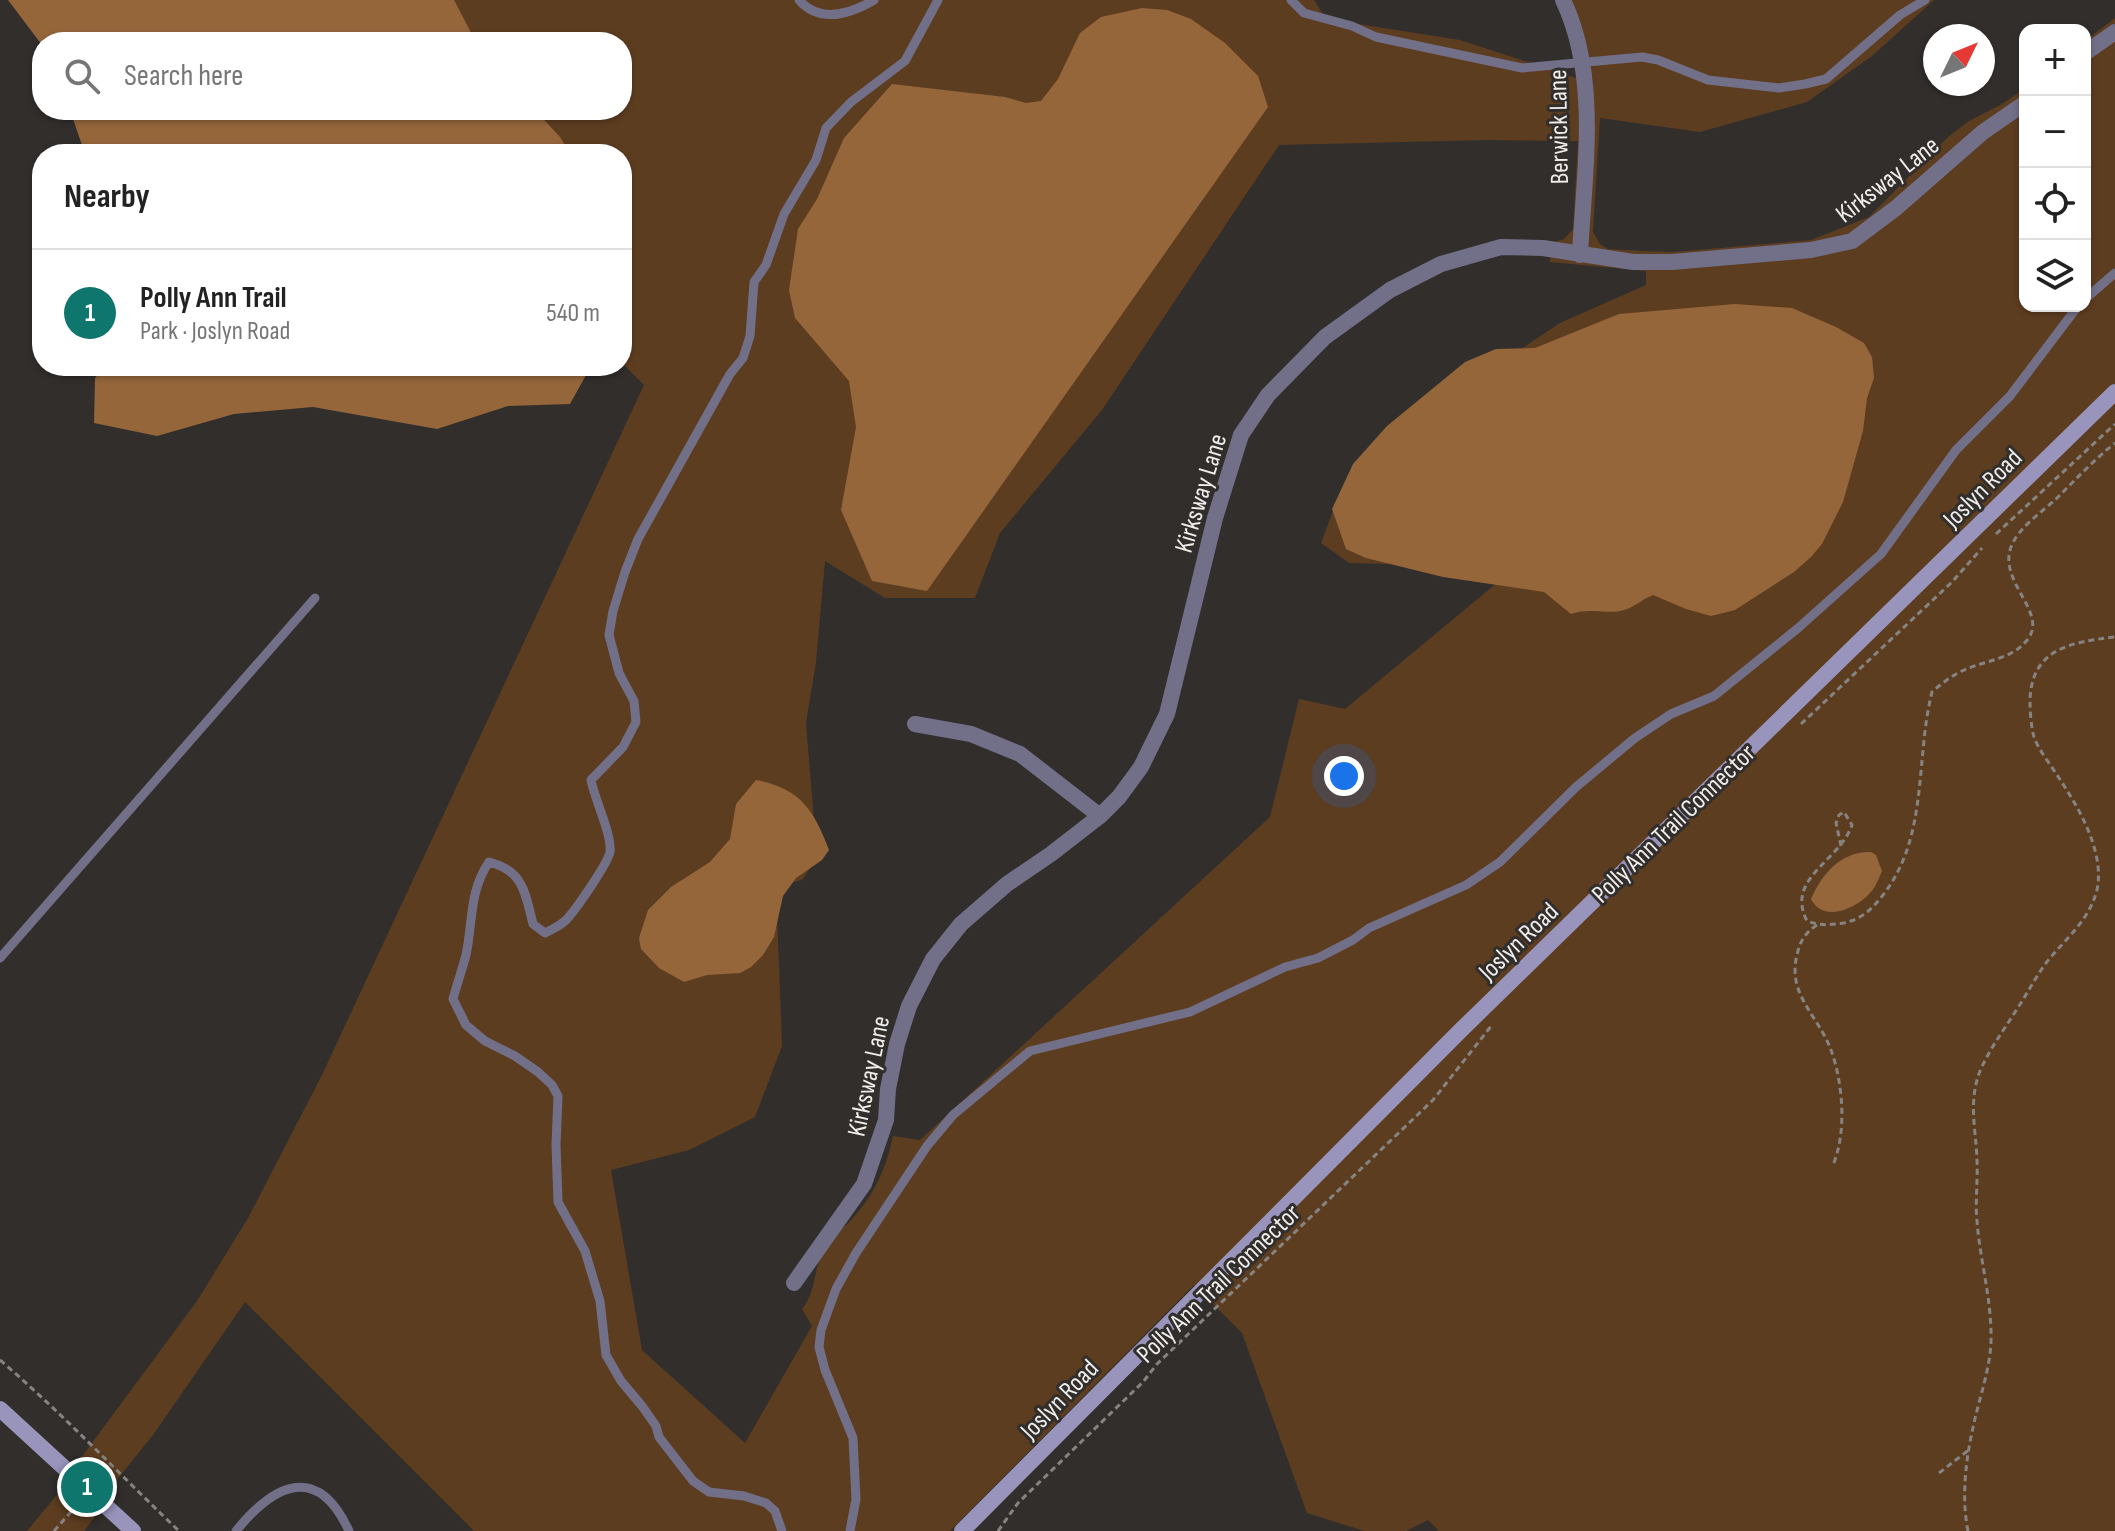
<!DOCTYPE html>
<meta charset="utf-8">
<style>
body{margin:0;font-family:"Sofia Sans Condensed",sans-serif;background:#f6f6f6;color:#222}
.controls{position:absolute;right:24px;top:24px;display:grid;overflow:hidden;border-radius:16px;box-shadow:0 2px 6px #0004}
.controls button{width:72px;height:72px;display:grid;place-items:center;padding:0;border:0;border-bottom:2px solid #e0e0e0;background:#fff;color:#222;font:40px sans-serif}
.compass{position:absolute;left:1923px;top:24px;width:72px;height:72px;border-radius:50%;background:#fff;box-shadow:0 2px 6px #0004;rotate:47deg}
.you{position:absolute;left:1344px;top:776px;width:28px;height:28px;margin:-20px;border:6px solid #fff;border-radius:50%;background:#1a73e8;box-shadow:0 0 0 12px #1a73e833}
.badge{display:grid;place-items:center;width:52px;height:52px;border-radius:50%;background:#0f766e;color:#fff;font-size:26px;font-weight:700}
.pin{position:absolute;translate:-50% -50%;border:4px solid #fff;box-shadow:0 2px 8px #0006}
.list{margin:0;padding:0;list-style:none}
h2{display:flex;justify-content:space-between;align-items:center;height:104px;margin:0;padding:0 32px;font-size:34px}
h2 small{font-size:26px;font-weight:400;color:#767676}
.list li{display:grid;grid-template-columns:52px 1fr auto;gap:24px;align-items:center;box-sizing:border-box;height:128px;padding:0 32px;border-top:2px solid #e0e0e0}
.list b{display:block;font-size:30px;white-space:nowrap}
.list p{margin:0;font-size:26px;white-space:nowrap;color:#767676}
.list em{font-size:26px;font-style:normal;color:#767676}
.icon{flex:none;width:44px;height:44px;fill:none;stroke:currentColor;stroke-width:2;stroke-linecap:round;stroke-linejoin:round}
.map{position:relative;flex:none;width:2115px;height:1531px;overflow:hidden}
.search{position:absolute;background:#fff;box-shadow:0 2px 6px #0004;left:32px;top:32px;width:600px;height:88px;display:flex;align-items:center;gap:20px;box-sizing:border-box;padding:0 28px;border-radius:32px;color:#767676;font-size:30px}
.panel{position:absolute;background:#fff;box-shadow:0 2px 6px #0004;left:32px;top:144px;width:600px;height:232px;border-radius:32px}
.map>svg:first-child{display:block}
.green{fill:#5d3d20;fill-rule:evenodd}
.water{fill:#96663b}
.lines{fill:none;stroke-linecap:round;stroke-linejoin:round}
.path{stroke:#868482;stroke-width:3;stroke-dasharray:6 4;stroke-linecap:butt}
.lane{stroke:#727089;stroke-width:9}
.street{stroke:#727089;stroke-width:16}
.secondary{stroke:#9894bc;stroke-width:16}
.labels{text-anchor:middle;stroke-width:6;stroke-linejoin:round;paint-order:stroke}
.street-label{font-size:26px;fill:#f0eeec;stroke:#312e2c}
</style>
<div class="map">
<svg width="2115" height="1531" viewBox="0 0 2115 1531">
<rect width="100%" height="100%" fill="#312e2c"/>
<path class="green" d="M31,0h1283l12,19 134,21 116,38 -1,-25 -18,-53h377l-62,56 -65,46 -107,30 -100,-14 -7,114 7,12 8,5 34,2 32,1 137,-12 58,-23 79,-80 21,-16 33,-17 23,-16v218h60v-265l30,-23v1513h-676l-11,-11 -22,11h-42l-57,-18 -65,-180 -48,-48 -244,246h-476l-229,-229 -92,133 -50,62 4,4 -23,30h-57l48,-58 -3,-3 125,-169 51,-83 73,-141 323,-692 -22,-22v-209h-438l-44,-44h482v-68h-549zM1488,140l90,1 -5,88 -9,10 -13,4 -1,19 96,9v14l-86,38 -81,54 -140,118 -18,48 28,20 113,3 42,11 -159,132 -46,-10 -29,118 -350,323 -27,-4c-7,32 -18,58 -41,83 -8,9 -20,17 -26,27 -14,21 -8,44 -24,63l10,17 -67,117 -103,-93 -31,-180 78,-20 66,-33 27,-71 -6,-160 26,-6 15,-22 -11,-135 10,-61 9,-101 60,37h90l25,-65 102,-123 177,-265z"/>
<path class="water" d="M8,0h446l22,42h-434v3z
M1142,8l25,2 24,9 34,24 33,33 10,31 -341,484 -55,-10 -31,-71 15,-83 -7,-46 -54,-63 -6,-28 9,-61 19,-30 27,-61 48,-54 113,13 21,6 15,-2 17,-22 22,-46 21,-16z
M70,110h465l25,27 10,17h-485z
M1735,304l57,4 44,19 28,16 8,14 2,21 -7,20 -4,33 -20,71 -21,42 -11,13 -17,15 -59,38 -24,6 -25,-7 -33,-14c-10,4 -19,12 -29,15 -15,5 -33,-3 -53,4l-27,-22 -101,-15 -77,-19 -20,-9 -14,-40 21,-45 34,-38 78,-64 31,-13 39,-1 84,-34z
M105,366h486l-21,38 -62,2 -71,23 -124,-22 -79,7 -77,22 -63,-13 1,-45z
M756,780c44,8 58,30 73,70l-7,10 -26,18 -13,18 -9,41 -11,18 -12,12 -11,6 -33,2 -23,7 -25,-14 -18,-19 -2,-11 9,-28 23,-23 39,-25 20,-23 6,-35z
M1871,852l5,3 6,16c-2,5 -5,12 -8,17 -13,19 -50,37 -63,11 11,-25 30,-48 60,-47z"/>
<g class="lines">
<path class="path" d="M1996,534l119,-110
M1801,724l151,-142 30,-34
M1841,846l-5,-23 3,-8 5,-3 8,13c-13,37 -67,53 -45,96 13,5 24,4 37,2 18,-4 28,-14 39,-28 46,-59 32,-136 49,-203 9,-8 19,-16 30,-21 23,-11 50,-11 66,-32 20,-27 -30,-57 -17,-92 7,-19 31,-35 46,-49 19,-19 37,-38 58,-55
M1817,925c-12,8 -17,16 -20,30 -10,40 21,60 34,95 12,33 16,82 2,115
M0,1360c63,54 119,114 179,171
M1939,1473l31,-24
M54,1531l24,-27
M998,1531l20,-28 125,-121 14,-18 276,-264 59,-75
M1968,1531c-7,-34 -2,-74 6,-108 6,-27 16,-54 17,-82 1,-41 -11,-80 -14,-120 -2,-20 1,-40 0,-61 -1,-31 -9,-58 3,-89 10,-23 24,-41 37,-62 10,-15 18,-31 29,-46 19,-24 43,-42 51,-73 8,-38 -18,-82 -38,-112 -8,-13 -20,-27 -25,-41 -3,-11 -4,-25 -4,-36 1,-53 42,-59 85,-64"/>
<path class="lane" d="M799,0c21,24 51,14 75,0
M1291,0l13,13 48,13 24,11 146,31 120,-11 16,3 50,20 71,8 26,-4 21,-5 74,-64 25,-15
M2085,299l30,-26
M0,958l315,-360
M236,1531c39,-48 82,-68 113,0
M782,1531l-7,-20 -9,-8 -22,-7 -35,-4 -16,-11 -34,-44 -3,-11 -14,-20 -21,-25 -15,-26 -6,-54 -15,-50 -27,-49 -2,-57 2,-49 -6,-11 -14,-13 -23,-16 -30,-15 -19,-16 -13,-26c4,-15 9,-29 13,-44 7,-33 3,-64 23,-93 35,9 36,31 44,62l12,9c8,-4 15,-7 21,-13 9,-9 42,-57 44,-68 2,-18 -15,-51 -19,-72l32,-33 13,-25 -2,-21 -15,-28 -10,-38 4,-24 12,-39 13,-33 92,-165 13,-16 7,-22 4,-54 12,-17 18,-51 32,-54 10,-32 25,-26 54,-41 33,-61
M850,1531l6,-32 -3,-61 -28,-68 -6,-23 2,-17 15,-41 20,-36 71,-107 26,-31 77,-64 160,-39 95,-45 33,-9 35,-18 16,-12 97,-43 34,-23 76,-75 59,-49 36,-24 43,-18 83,-67 84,-75 75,-104 54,-54 68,-90"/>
<path class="street" d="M1563,0c37,78 21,172 17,255
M2085,53l30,-21
M915,724l56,10 49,20 80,62
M794,1283l70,-99 22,-64 2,-31 9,-45 12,-38 24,-47 28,-35 46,-40 44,-30 49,-38 19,-19 22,-30 26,-53 48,-196 26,-83 27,-40 57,-58 65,-47 51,-26 60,-17 42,1 90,14h39l139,-12 41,-9 44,-33 87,-76 42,-29"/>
<path class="secondary" d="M0,1409l133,122
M962,1531l499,-501 654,-638"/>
</g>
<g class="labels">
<g class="street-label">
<text transform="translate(1558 127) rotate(-91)" y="9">Berwick Lane</text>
<text transform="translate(1887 179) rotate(-38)" y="9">Kirksway Lane</text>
<text transform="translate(1982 488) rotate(-45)" y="9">Joslyn Road</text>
<text transform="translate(1200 493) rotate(-73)" y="9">Kirksway Lane</text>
<text transform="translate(1673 823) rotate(-44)" y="9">Polly Ann Trail Connector</text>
<text transform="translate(1518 941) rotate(-44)" y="9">Joslyn Road</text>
<text transform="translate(868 1076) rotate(-78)" y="9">Kirksway Lane</text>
<text transform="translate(1218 1283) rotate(-44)" y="9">Polly Ann Trail Connector</text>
<text transform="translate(1059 1399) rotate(-46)" y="9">Joslyn Road</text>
</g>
</g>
</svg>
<div class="controls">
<button>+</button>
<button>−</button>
<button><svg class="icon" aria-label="locate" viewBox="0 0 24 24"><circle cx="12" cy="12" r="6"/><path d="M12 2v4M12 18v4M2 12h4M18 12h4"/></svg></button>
<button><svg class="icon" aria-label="layers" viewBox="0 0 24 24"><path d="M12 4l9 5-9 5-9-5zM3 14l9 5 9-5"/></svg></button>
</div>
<svg class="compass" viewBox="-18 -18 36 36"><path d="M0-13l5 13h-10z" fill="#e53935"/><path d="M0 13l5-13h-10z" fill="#767676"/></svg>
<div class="you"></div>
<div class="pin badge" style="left:87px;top:1487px">1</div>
<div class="search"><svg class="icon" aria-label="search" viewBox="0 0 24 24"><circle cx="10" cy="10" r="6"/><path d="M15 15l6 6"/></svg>Search here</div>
<section class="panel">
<h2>Nearby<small></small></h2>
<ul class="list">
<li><span class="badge">1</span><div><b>Polly Ann Trail</b><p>Park · Joslyn Road</p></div><em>540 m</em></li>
</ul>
</section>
</div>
